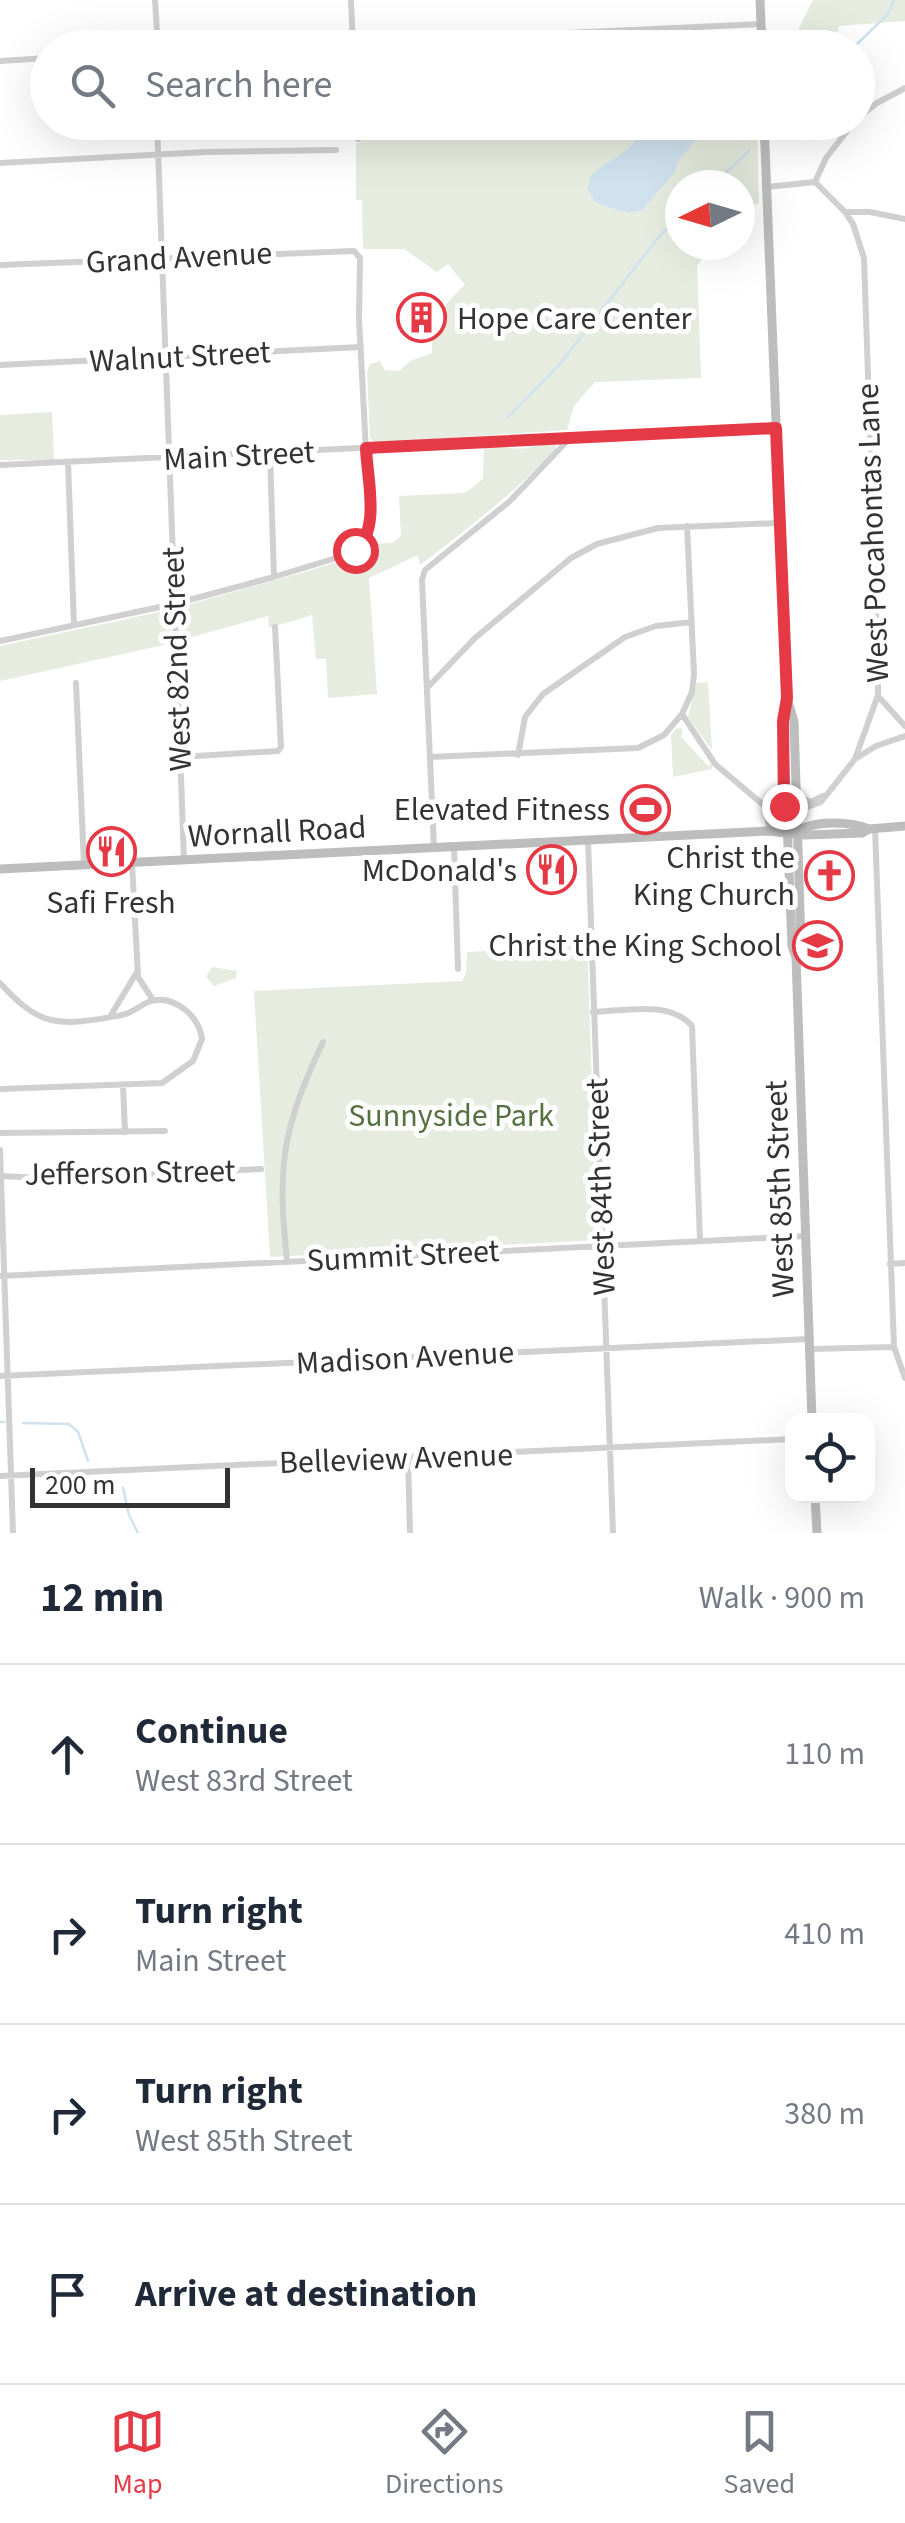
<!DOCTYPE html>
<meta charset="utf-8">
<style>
body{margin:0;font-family:"Source Sans 3",sans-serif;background:#f2f2f3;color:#1f2937}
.controls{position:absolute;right:30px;bottom:30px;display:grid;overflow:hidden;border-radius:20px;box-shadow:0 10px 40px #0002}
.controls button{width:90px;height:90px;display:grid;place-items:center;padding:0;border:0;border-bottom:2px solid #e0e1e3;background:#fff;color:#1f2937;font:50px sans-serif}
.compass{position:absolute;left:665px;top:170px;width:90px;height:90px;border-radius:50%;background:#fff;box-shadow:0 10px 40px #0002;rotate:265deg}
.scale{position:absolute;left:30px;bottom:25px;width:200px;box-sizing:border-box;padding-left:10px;border:5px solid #333;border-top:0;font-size:28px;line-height:35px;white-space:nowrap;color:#333;-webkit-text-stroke:8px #fff;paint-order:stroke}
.stop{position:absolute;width:30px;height:30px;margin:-22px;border:8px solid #e63946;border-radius:50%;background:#fff}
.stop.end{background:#e63946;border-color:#fff;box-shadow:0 2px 10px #0008}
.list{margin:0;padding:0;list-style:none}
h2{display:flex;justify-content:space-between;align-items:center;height:130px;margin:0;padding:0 40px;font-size:42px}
h2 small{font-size:32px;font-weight:400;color:#747a83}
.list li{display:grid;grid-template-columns:65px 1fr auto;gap:30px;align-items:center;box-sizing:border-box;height:180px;padding:0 40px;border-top:2px solid #e0e1e3}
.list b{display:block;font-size:38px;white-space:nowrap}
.list p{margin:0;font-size:32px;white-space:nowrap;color:#747a83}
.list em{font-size:32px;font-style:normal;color:#747a83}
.icon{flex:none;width:55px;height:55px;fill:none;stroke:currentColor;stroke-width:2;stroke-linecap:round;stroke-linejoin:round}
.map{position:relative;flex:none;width:905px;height:1533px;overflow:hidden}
.search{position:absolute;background:#fff;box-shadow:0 10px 40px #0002;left:30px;right:30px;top:30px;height:110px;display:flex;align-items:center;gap:25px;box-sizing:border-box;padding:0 35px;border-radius:55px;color:#747a83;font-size:38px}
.sheet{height:850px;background:#fff}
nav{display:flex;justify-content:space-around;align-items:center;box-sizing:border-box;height:140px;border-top:2px solid #e0e1e3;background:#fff;font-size:28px;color:#747a83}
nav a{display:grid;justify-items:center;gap:5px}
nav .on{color:#e63946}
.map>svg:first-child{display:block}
.green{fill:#e6ecdf}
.water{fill:#cfe2ee}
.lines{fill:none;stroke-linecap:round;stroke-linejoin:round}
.stream{stroke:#cfe2ee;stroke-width:2.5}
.street{stroke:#d0d0d0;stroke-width:6}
.secondary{stroke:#bdbdbd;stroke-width:9}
.route{stroke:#e63946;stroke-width:12}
.labels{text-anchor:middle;stroke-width:10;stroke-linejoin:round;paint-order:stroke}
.street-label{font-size:32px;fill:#333;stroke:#fff}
.poi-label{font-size:32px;fill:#333;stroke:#fff;text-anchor:end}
.park-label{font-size:32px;fill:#56703f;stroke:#fff}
</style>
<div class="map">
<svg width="905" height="1533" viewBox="0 0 905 1533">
<rect width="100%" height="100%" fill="#fff"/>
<path class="green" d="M813,0h92v21l-66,5 -6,21h-47h8l5,-19z
M643,31l1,17h-286l266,-17z
M360,123h397l2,81 -11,1 -8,10v-30h-60v60h34l-17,20 4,113 -106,4 -21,24 -7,24 -192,13 -5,-5 -3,-67 3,-7 10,-3 5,9 14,1 11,-10 22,-8c-2,-33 10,-46 33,-68l-17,-21 -11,8 -33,-23h-41l-1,-49h-6v-56l5,-2z
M52,412l2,48h-54v-45z
M543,443h11l3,6c-43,43 -89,80 -137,116l-2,-10 -49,23 8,116 -49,4 -2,-39h-10l-4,-44 -43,13 -1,-12 -87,24 -1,-27 7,-8 121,-34 40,-13 22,-14 22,-1 9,-7 -2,-40 66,-3 18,-14 1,-32c20,-1 41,6 59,-4z
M159,612l11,2 3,29 -173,38v-35z
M708,682l4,68 -24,-33 8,-34z
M677,728l6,1 -2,8 27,29 4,-3v6l-39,8 -2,-42z
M587,935l10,305 -327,17 -16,-266 208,-10 4,-8 1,-21 59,-3v-11z
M212,967l25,4 -1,7 -22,8 -8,-9z"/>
<path class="water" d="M647,123h45l7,13 -22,26 -2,10 -33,38 -13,3 -33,-10 -9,-15 4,-13c26,-21 38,-19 56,-52z"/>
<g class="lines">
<path class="stream" d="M853,48l35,-34 6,-14
M778,137l11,-15
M713,185l36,-34
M508,417l51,-52 102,-131 19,-18
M0,1422h4
M23,1423l46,1 9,8 10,29
M123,1488l6,27 9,18"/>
<path class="street" d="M155,0l3,48
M351,0l2,48
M249,48l512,-24
M0,61l48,-3
M858,118l19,-15 28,-15
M157,122l27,737
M357,122l1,17
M0,163l206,-11 130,-2
M815,182l11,-24 28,-36
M767,187l48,-5 30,30h25l35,7
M845,212l8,12 11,34 14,410v27l-23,64
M0,265l354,-14 6,7 -1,61 11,207 -5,17 -29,15 -62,19 -100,27 -174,37
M0,365l361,-18
M270,454l4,123
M68,462l6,163
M0,465l777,-37
M687,526l7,148 -2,18 -10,22 33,50 52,44 2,23
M76,683l8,182
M428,687l47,-49 96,-80 26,-14 61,-16 121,-5
M878,696l27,30
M518,755l7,-38 18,-23 82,-57 31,-11 36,-4
M180,757l98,-6 3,-4 -6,-120
M430,757l208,-9 26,-13 18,-21
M796,796l15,6 12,-6
M796,811l25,-9 34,-43 21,-13 29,-10
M875,828l19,519 11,31
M588,840l25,693
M454,847l4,122
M434,848l-12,-268 3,-10 85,-69 60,-63
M132,863l6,114 15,23
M0,983c14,15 30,32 51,37 23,5 48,-1 71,-5 11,-2 19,-11 29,-14 24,-6 48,15 51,38l-9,22 -31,22 -162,6
M593,1012c31,-1 77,-12 99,14l8,215
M111,1015l26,-43
M123,1085l2,47
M0,1133l165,-2
M0,1150l13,383
M1,1176l61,3 199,-10
M287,1261c-10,-96 -5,-132 36,-219
M890,1264l15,-1
M0,1276l806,-40
M810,1349l84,-2
M0,1376l809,-37
M408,1457l2,76
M0,1476l792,-37"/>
<path class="secondary" d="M760,0l2,48
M764,122l23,576 -4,23 9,225 4,11 16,463
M788,701l6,21 7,222 -5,13
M797,832c16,-12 52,-11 72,-3
M0,869l769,-38 36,4 57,-2 7,-4 36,-3
M815,1496l2,37"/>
</g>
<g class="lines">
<path class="route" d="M355,550c26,-19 12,-72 11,-102l410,-20 11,270 -4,23 1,85"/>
</g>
<defs>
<symbol id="building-ring" viewBox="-11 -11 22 22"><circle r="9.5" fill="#fff" stroke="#e63946" stroke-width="1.5"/><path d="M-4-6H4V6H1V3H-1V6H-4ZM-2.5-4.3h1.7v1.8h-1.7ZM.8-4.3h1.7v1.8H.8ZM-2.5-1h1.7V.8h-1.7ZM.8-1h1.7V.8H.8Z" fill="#e63946"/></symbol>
<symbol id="stadium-ring" viewBox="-11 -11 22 22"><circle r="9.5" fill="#fff" stroke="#e63946" stroke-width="1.5"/><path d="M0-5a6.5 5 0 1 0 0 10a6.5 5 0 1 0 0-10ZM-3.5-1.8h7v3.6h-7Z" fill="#e63946"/></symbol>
<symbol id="restaurant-ring" viewBox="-11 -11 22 22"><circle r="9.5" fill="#fff" stroke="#e63946" stroke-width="1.5"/><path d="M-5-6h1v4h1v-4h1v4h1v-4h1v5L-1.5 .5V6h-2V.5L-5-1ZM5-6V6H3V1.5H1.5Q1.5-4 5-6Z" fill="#e63946"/></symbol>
<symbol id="church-ring" viewBox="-11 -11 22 22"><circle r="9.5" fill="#fff" stroke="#e63946" stroke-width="1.5"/><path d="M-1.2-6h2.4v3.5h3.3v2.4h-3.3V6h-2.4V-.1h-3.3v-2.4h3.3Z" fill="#e63946"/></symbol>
<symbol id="school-ring" viewBox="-11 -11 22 22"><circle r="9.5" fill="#fff" stroke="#e63946" stroke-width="1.5"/><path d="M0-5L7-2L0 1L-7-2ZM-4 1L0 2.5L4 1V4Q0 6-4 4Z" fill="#e63946"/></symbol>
</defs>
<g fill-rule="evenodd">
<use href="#building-ring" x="394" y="290" width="55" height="55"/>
<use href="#stadium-ring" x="618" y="782" width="55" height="55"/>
<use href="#restaurant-ring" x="84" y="824" width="55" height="55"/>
<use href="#restaurant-ring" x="524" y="842" width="55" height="55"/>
<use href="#church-ring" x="802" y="848" width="55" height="55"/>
<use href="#school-ring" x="790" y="918" width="55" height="55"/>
</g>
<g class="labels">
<g class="street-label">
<text transform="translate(179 257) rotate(-3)" y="11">Grand Avenue</text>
<text transform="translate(180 356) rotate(-3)" y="11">Walnut Street</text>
<text transform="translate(239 455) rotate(-3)" y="11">Main Street</text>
<text transform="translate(872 533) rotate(-92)" y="11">West Pocahontas Lane</text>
<text transform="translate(176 659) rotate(-92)" y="11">West 82nd Street</text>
<text transform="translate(277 831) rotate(-3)" y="11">Wornall Road</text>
<text transform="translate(130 1172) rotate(-1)" y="11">Jefferson Street</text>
<text transform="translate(600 1187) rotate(-92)" y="11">West 84th Street</text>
<text transform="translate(779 1189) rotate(-92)" y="11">West 85th Street</text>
<text transform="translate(403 1255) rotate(-3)" y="11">Summit Street</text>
<text transform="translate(405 1357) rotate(-3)" y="11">Madison Avenue</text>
<text transform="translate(396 1458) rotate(-2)" y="11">Belleview Avenue</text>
</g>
<g class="poi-label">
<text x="457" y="329" text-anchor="start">Hope Care Center</text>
<text x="610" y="820">Elevated Fitness</text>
<text x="795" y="868">Christ the<tspan x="795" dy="37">King Church</tspan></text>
<text x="517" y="881">McDonald's</text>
<text x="111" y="913" text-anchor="middle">Safi Fresh</text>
<text x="782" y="956">Christ the King School</text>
</g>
<g class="park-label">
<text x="451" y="1126">Sunnyside Park</text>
</g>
</g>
</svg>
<div class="controls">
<button><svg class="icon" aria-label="locate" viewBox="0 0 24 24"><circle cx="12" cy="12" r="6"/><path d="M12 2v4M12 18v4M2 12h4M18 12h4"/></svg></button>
</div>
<svg class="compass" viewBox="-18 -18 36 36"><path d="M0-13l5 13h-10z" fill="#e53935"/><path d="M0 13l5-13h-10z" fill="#747a83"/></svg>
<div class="scale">200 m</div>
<div class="stop" style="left:355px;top:550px"></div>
<div class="stop end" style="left:784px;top:806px"></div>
<div class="search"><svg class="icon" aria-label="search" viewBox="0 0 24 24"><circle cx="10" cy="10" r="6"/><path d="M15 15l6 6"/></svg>Search here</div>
</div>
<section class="sheet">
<h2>12 min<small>Walk · 900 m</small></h2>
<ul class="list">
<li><svg class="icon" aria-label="ahead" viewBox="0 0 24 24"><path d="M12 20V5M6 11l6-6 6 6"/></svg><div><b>Continue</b><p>West 83rd Street</p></div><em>110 m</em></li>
<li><svg class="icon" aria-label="right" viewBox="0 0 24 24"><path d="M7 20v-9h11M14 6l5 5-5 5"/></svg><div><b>Turn right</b><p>Main Street</p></div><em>410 m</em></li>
<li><svg class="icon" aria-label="right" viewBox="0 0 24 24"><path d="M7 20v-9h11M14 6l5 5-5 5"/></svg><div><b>Turn right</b><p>West 85th Street</p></div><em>380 m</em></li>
<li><svg class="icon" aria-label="arrive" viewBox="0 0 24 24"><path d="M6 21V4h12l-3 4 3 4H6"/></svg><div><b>Arrive at destination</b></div></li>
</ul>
</section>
<nav>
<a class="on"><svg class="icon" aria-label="map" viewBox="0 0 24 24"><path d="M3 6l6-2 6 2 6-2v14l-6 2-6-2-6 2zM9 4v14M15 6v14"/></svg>Map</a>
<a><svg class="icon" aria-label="directions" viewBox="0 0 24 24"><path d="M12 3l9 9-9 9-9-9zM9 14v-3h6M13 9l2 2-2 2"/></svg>Directions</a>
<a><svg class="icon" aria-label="saved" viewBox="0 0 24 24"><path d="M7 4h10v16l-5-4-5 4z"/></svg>Saved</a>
</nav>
